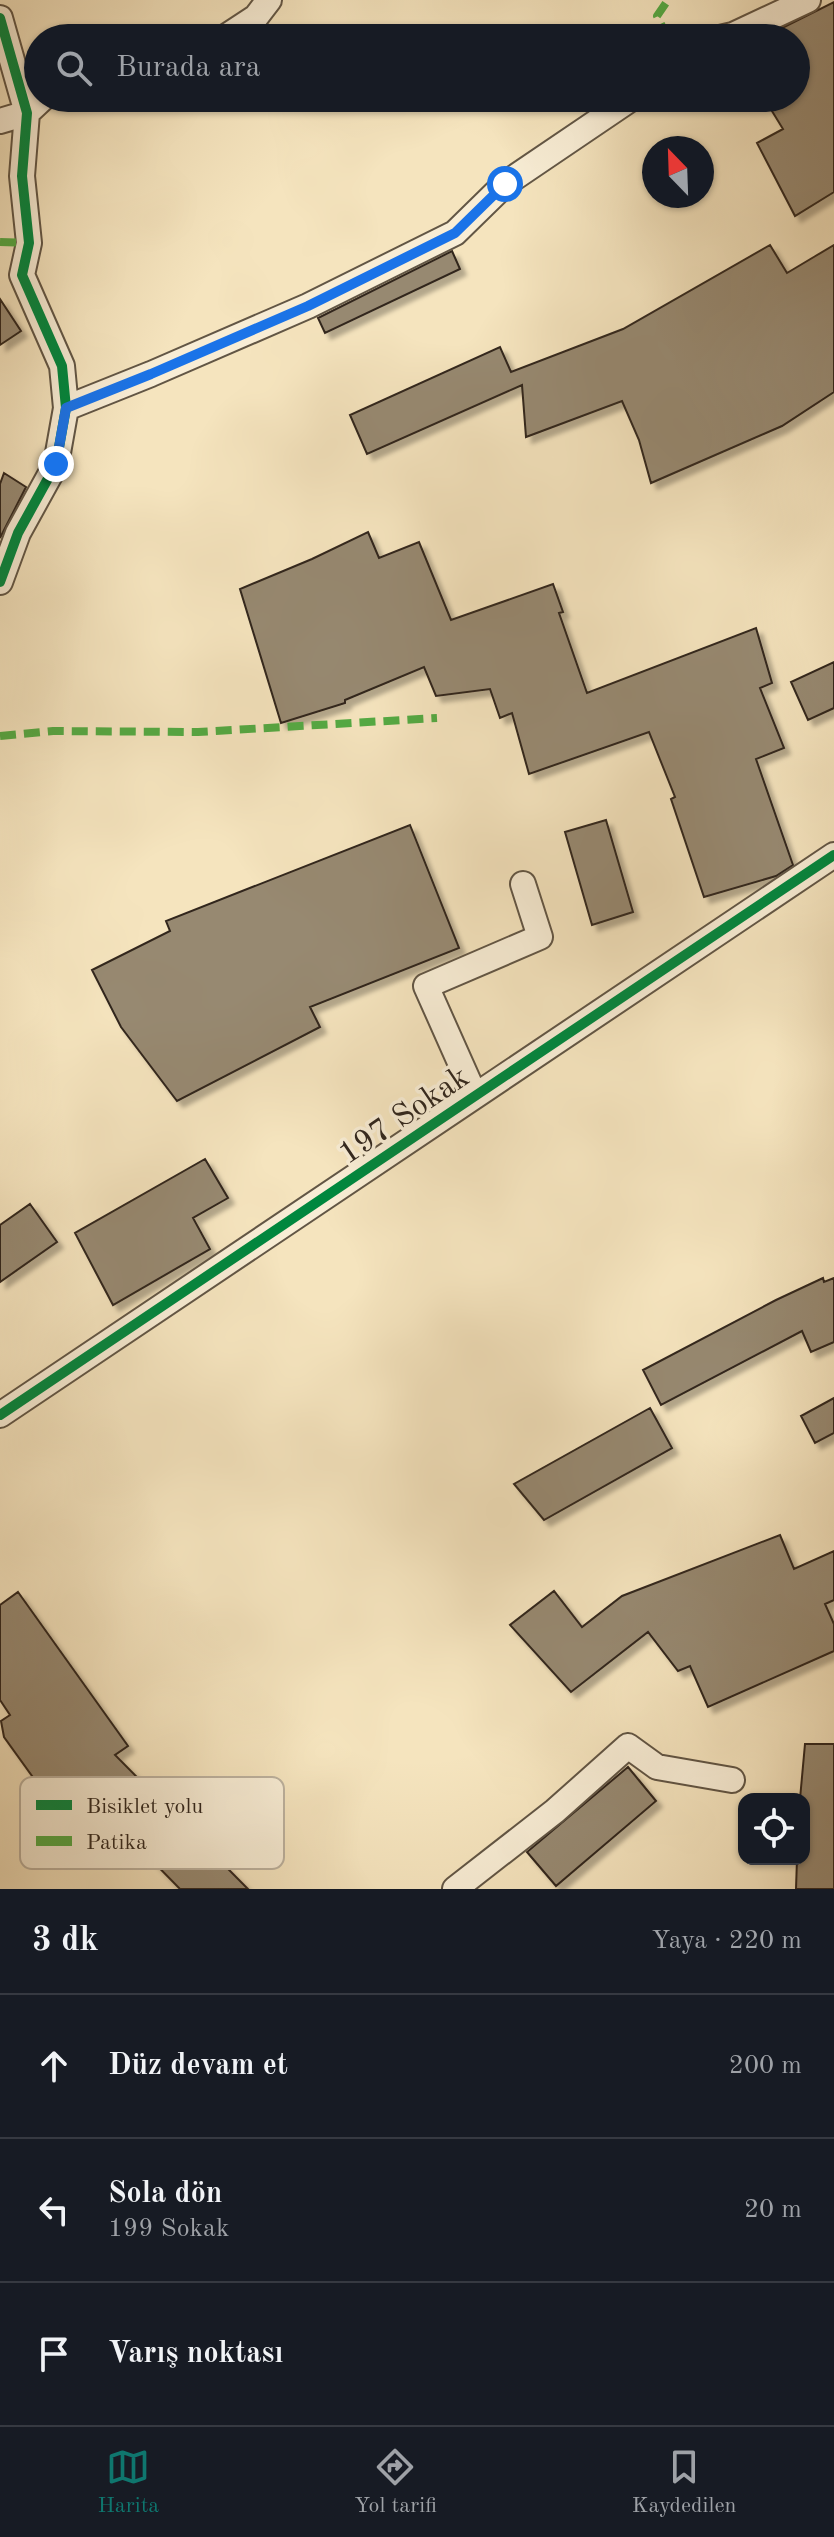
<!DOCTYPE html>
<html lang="tr">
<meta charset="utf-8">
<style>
body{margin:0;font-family:"Old Standard TT",serif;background:#20242c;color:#f1f3f6}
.controls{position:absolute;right:24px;bottom:24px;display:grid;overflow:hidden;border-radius:16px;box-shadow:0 2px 6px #0004}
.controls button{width:72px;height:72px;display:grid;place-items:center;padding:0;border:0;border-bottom:2px solid #363941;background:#171b24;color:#f1f3f6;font:40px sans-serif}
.compass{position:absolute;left:642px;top:136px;width:72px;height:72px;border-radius:50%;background:#171b24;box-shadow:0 2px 6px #0004;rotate:337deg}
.stop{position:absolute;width:24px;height:24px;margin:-18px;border:6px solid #1a73e8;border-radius:50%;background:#fff}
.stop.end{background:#1a73e8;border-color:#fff;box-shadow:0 2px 8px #0008}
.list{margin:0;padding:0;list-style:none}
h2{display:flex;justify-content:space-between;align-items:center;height:104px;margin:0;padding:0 32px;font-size:34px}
h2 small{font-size:26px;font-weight:400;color:#9ea1a6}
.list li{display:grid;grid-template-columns:52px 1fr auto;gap:24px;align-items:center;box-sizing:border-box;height:144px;padding:0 32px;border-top:2px solid #363941}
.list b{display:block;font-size:30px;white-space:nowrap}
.list p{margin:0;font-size:26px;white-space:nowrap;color:#9ea1a6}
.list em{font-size:26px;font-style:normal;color:#9ea1a6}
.icon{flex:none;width:44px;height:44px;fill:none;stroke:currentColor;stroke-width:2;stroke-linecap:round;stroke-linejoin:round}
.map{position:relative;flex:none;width:834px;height:1889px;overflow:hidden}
.search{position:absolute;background:#171b24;box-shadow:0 2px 6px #0004;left:24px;right:24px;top:24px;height:88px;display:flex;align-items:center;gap:20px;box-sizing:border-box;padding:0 28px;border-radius:44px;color:#9ea1a6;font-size:30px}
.sheet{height:536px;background:#171b24}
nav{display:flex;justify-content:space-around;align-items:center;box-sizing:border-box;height:112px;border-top:2px solid #363941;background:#171b24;font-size:22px;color:#9ea1a6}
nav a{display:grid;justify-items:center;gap:4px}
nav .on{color:#0f766e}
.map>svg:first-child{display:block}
.building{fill:#978971;stroke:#31261d;stroke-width:2;filter:url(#shadow)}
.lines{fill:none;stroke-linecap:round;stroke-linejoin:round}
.minor-casing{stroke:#625645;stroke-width:28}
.minor{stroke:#f8edd5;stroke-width:24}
.quiet{stroke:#54aa43;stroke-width:8;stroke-dasharray:16 8;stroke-linecap:butt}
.cycleway-casing{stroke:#f8edd5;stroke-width:15}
.cycleway{stroke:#00873e;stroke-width:10}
.route{stroke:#1a73e8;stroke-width:10}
.labels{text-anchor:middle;stroke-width:7;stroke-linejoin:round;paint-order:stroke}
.street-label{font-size:32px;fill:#31261d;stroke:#f8edd5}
.key{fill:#f8edd5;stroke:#bcb19e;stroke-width:2}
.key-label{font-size:22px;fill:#31261d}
</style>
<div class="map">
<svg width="834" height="1889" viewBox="0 0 834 1889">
<defs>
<filter id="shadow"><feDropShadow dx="6" dy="6" stdDeviation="2" flood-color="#0004"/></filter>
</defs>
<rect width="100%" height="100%" fill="#f5e4be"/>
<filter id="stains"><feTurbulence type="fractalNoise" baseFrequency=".0025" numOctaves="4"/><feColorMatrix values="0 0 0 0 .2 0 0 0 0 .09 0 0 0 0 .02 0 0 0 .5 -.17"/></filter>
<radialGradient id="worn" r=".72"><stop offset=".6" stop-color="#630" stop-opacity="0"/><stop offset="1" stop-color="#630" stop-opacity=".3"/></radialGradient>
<path class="building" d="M834,2v190l-39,24 -38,-73 26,-14 -19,-31h32v-60h-34z
M770,245l17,28 47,-28v147l-52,34 -131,57 -12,-43 -17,-39 -96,36 -4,-52 -155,69 -17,-39 150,-68 11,25 112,-43z
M452,251l8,18 -135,64 -7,-15z
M0,299l21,32 -21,14z
M4,473l22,14 -26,51v-54z
M368,532l11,26 40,-16 32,78 102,-36 10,28 -4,1 28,80 169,-65 16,55 -12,5 24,60 -28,11 37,106 -17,11 -72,21 -33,-98 4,-2 -26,-65 -120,42 -17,-61 -12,5 -10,-29 -54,7 -12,-29 -79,33v3l-64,20 -41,-134 72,-30z
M834,662v46l-26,12 -17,-38z
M606,820l27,92 -41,13 -27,-93z
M410,825l49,123 -149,59 10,20 -143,74 -56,-74 -29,-57 78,-39 -4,-10z
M205,1159l23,39 -35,20 17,31 -97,56 -38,-72z
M30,1204l27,38 -57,40v-57z
M823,1278l1,4 10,-4v64l-23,10 -9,-21 -141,74 -18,-35 133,-70z
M834,1398v35l-19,10 -14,-27z
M650,1408l22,40 -128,72 -30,-36z
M780,1535l14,34 40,-18v49l-9,4 9,20v27l-126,56 -18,-41 -12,5 -30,-39 -77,60 -61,-67 44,-34 28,36 40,-31z
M18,1592l110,154 -13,9 133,134h-68l-104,-106 -26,18 -46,-64 -3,-16 9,-6 -10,-15v-95z
M805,1744h29v145h-38l1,-30h7v-60h-4z
M628,1767l28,34 -100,85 -29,-34z"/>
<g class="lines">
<defs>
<path id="minor" d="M0,18l27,95 -5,63 7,67 -7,32 40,91 4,42 -10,56 -38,69 -18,49
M224,38l32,-21 13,-17
M720,38l13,-3 75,-35
M0,121l27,-8 16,-15
M66,408l85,-34 157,-68 147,-73 50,-49 127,-86
M475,1096l-49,-110 114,-49 -17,-53
M0,1415l834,-560
M455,1889l100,-78 73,-65 29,21 75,13"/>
</defs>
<use href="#minor" class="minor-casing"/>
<use href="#minor" class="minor"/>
<path class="quiet" d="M668,38l-11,-22 11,-16
M0,242l29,1
M0,736l53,-5 145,1 239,-14"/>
<defs>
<path id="cycleway" d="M0,18l27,95 -5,63 7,67 -7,32 40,91 4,42 -10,56 -38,69 -18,49
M0,1415l834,-560"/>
</defs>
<use href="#cycleway" class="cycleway-casing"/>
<use href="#cycleway" class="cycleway"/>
</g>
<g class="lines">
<path class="route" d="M56,464l10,-56 85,-34 157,-68 147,-73 50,-49"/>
</g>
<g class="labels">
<g class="street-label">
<text transform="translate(403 1114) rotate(-34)" y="11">197 Sokak</text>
</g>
</g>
<rect x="20" y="1777" width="264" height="92" rx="12" class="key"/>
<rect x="36" y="1800" width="36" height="10" fill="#00873e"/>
<rect x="36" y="1836" width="36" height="10" fill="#54aa43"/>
<g class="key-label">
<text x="86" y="1813">Bisiklet yolu</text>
<text x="86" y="1849">Patika</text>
</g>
<rect width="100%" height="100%" filter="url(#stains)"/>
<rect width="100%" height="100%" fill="url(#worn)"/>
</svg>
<div class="controls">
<button><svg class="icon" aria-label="locate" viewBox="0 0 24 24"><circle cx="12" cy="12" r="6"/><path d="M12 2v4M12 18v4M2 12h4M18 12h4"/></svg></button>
</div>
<svg class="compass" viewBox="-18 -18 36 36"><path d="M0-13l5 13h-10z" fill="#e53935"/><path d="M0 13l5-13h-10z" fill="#9ea1a6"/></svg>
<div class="stop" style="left:505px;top:184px"></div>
<div class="stop end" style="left:56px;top:464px"></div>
<div class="search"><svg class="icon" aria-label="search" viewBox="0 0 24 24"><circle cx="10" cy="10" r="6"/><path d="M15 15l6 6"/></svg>Burada ara</div>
</div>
<section class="sheet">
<h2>3 dk<small>Yaya · 220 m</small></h2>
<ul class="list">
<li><svg class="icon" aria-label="ahead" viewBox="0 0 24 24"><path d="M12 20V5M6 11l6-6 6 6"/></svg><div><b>Düz devam et</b></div><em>200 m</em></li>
<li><svg class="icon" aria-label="left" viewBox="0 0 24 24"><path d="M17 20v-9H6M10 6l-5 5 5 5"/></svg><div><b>Sola dön</b><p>199 Sokak</p></div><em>20 m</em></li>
<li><svg class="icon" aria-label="arrive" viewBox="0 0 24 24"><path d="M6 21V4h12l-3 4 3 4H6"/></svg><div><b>Varış noktası</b></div></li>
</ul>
</section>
<nav>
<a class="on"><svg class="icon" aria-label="map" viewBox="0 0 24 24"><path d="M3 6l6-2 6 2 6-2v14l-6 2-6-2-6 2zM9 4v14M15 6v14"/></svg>Harita</a>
<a><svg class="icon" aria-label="directions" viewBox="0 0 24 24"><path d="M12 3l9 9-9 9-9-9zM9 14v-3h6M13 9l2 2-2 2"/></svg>Yol tarifi</a>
<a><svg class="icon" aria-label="saved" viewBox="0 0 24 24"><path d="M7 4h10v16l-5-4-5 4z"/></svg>Kaydedilen</a>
</nav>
